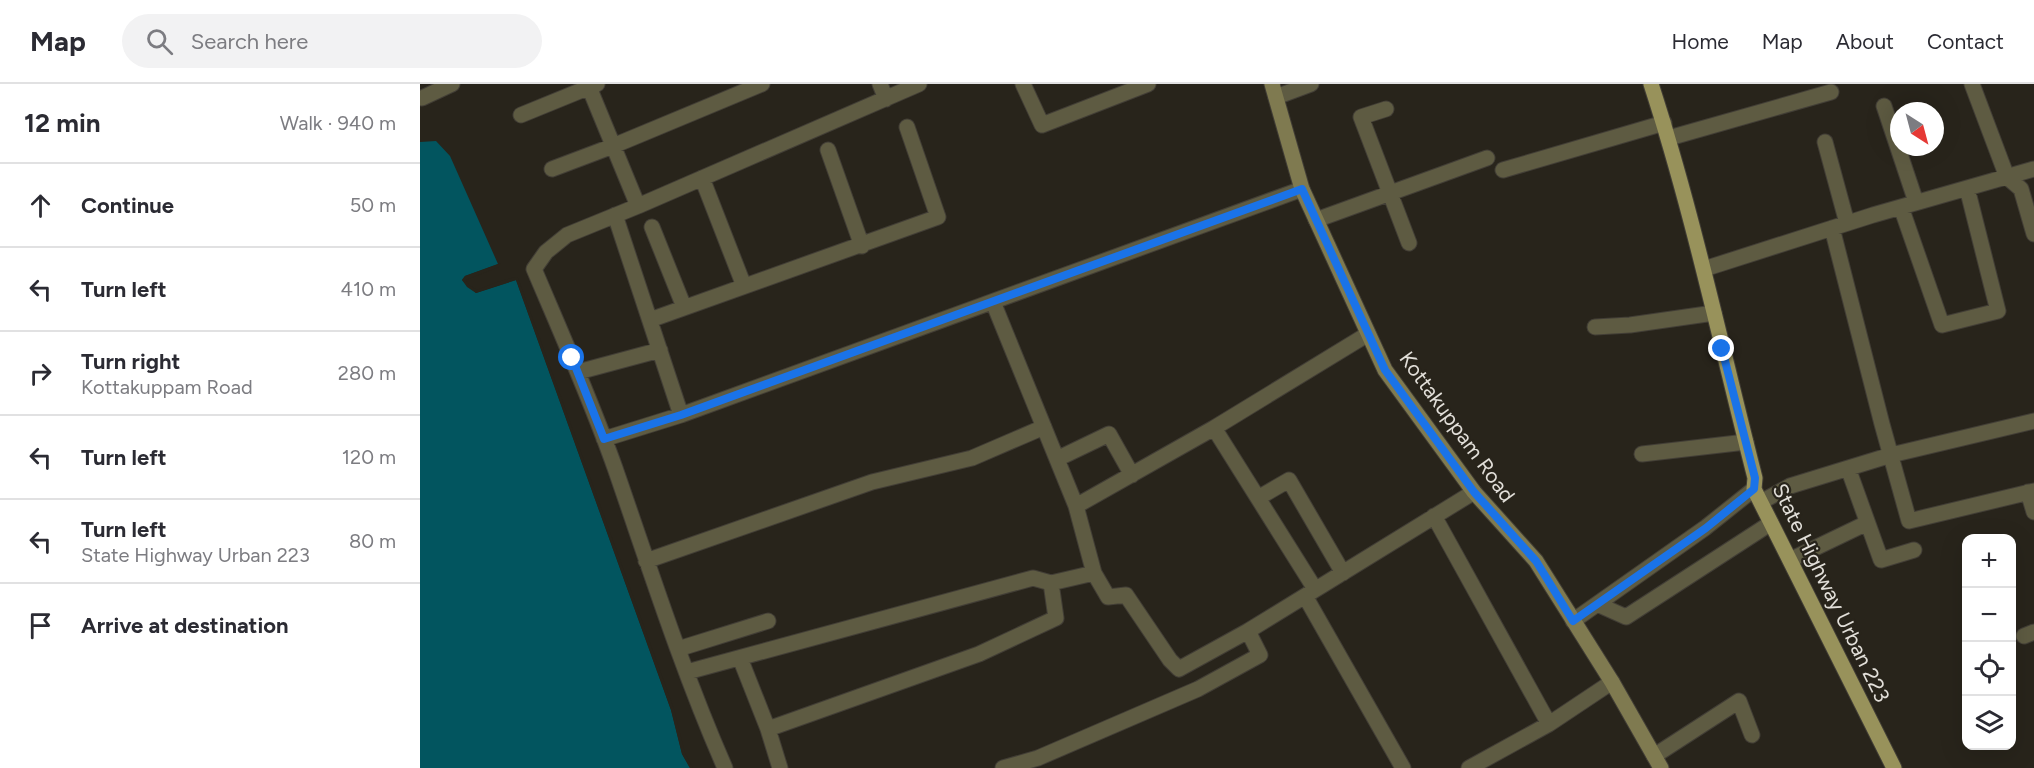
<!DOCTYPE html>
<meta charset="utf-8">
<style>
body{margin:0;font-family:Figtree,sans-serif;background:#f2f2f3;color:#2b2b33}
.controls{position:absolute;right:18px;bottom:18px;display:grid;overflow:hidden;border-radius:12px;box-shadow:0 6px 24px #0002}
.controls button{width:54px;height:54px;display:grid;place-items:center;padding:0;border:0;border-bottom:2px solid #e1e1e2;background:#fff;color:#2b2b33;font:30px sans-serif}
.compass{position:absolute;left:1470px;top:18px;width:54px;height:54px;border-radius:50%;background:#fff;box-shadow:0 6px 24px #0002;rotate:144deg}
.stop{position:absolute;width:18px;height:18px;margin:-14px;border:4px solid #1a73e8;border-radius:50%;background:#fff}
.stop.end{background:#1a73e8;border-color:#fff;box-shadow:0 2px 6px #0008}
.list{margin:0;padding:0;list-style:none}
h2{display:flex;justify-content:space-between;align-items:center;height:78px;margin:0;padding:0 24px;font-size:26px}
h2 small{font-size:20px;font-weight:400;color:#7c7c81}
.list li{display:grid;grid-template-columns:39px 1fr auto;gap:18px;align-items:center;box-sizing:border-box;height:84px;padding:0 24px;border-top:2px solid #e1e1e2}
.list b{display:block;font-size:22px;white-space:nowrap}
.list p{margin:0;font-size:20px;white-space:nowrap;color:#7c7c81}
.list em{font-size:20px;font-style:normal;color:#7c7c81}
.icon{flex:none;width:33px;height:33px;fill:none;stroke:currentColor;stroke-width:2;stroke-linecap:round;stroke-linejoin:round}
.map{position:relative;flex:none;width:1614px;height:684px;overflow:hidden}
header{display:flex;align-items:center;gap:36px;box-sizing:border-box;height:84px;padding:0 30px;background:#fff;border-bottom:2px solid #e1e1e2}
header strong{font-size:28px}
nav{display:flex;gap:33px;margin-inline-start:auto;font-size:21px}
.search{width:420px;height:54px;background:#f2f2f3;display:flex;align-items:center;gap:15px;box-sizing:border-box;padding:0 21px;border-radius:33px;color:#7c7c81;font-size:22px}
main{display:flex}
aside{flex:1;background:#fff}
.map>svg:first-child{display:block}
.water{fill:#02555f}
.pier{fill:#28241b}
.lines{fill:none;stroke-linecap:round;stroke-linejoin:round}
.street-casing{stroke:#423e36;stroke-width:17}
.secondary-casing{stroke:#423e36;stroke-width:17}
.primary-casing{stroke:#423e36;stroke-width:17}
.street{stroke:#5e5b42;stroke-width:15}
.secondary{stroke:#7f7a50;stroke-width:15}
.primary{stroke:#98925b;stroke-width:15}
.route{stroke:#1a73e8;stroke-width:8}
.labels{text-anchor:middle;stroke-width:4.5;stroke-linejoin:round;paint-order:stroke}
.street-label{font-size:21px;fill:#e2dfd9;stroke:#28241b}
</style>
<header>
<strong>Map</strong>
<div class="search"><svg class="icon" aria-label="search" viewBox="0 0 24 24"><circle cx="10" cy="10" r="6"/><path d="M15 15l6 6"/></svg>Search here</div>
<nav><a>Home</a><a>Map</a><a>About</a><a>Contact</a></nav>
</header>
<main>
<aside>
<h2>12 min<small>Walk · 940 m</small></h2>
<ul class="list">
<li><svg class="icon" aria-label="ahead" viewBox="0 0 24 24"><path d="M12 20V5M6 11l6-6 6 6"/></svg><div><b>Continue</b></div><em>50 m</em></li>
<li><svg class="icon" aria-label="left" viewBox="0 0 24 24"><path d="M17 20v-9H6M10 6l-5 5 5 5"/></svg><div><b>Turn left</b></div><em>410 m</em></li>
<li><svg class="icon" aria-label="right" viewBox="0 0 24 24"><path d="M7 20v-9h11M14 6l5 5-5 5"/></svg><div><b>Turn right</b><p>Kottakuppam Road</p></div><em>280 m</em></li>
<li><svg class="icon" aria-label="left" viewBox="0 0 24 24"><path d="M17 20v-9H6M10 6l-5 5 5 5"/></svg><div><b>Turn left</b></div><em>120 m</em></li>
<li><svg class="icon" aria-label="left" viewBox="0 0 24 24"><path d="M17 20v-9H6M10 6l-5 5 5 5"/></svg><div><b>Turn left</b><p>State Highway Urban 223</p></div><em>80 m</em></li>
<li><svg class="icon" aria-label="arrive" viewBox="0 0 24 24"><path d="M6 21V4h12l-3 4 3 4H6"/></svg><div><b>Arrive at destination</b></div></li>
</ul>
</aside>
<div class="map">
<svg width="1614" height="684" viewBox="0 0 1614 684">
<rect width="100%" height="100%" fill="#28241b"/>
<path class="water" d="M16,57l14,15 48,108 -33,12 -3,4 14,13 40,-13 155,430 11,44 8,14h-270v-626z"/>
<path class="pier" d="M81,179l-2,4 -33,13 3,5 8,5 20,-8 18,-5 3,1 156,431 11,44 8,15h-3l-8,-14 -11,-44 -155,-430 -40,13 -9,-6 -5,-7 3,-4z"/>
<g class="lines">
<defs>
<path id="street" d="M460,0l6,15
M603,0l19,41 106,-41
M1552,0l35,93 14,12 13,45
M169,3l49,119 281,-122
M856,13l35,-13
M2,14l30,-14
M1464,22l32,96
M966,25l-25,8 48,126
M101,31l76,-31
M1249,54l162,-46
M1405,58l22,81
M408,66l34,96
M132,85l61,-23 149,-62
M1083,86l161,-47
M282,94l42,108
M218,122l-71,29 -21,17 -12,17c28,66 57,131 81,199 35,101 67,202 110,300
M1481,123l41,118 56,-14 -31,-123
M195,131l66,200 621,-226
M896,136l171,-62
M232,143l32,80
M1412,144l50,196 27,97 125,-30
M1284,185l169,-54 161,-46
M573,218l83,204 18,67 14,24 18,-2 44,65 9,9 69,-38 226,-139
M230,236l288,-103 -31,-90
M1175,243l35,-2 84,-12
M158,288l82,-22
M184,355l77,-24
M1222,370l104,-12
M637,375l52,-25 23,41
M1428,384l33,92 33,-10
M1608,408l6,20
M838,414l31,-18 54,93
M1341,418l29,-16 101,-31 143,-34
M656,422l138,-78
M1014,432l115,208 -80,44
M1370,476l77,-37
M226,477l226,-79 100,-24 72,-31
M895,505l-101,-161 154,-94
M885,512l98,172
M1177,520l29,13 145,-94
M1153,537l132,-93 49,-39
M1604,552l10,-4
M258,565l90,-28
M320,574l28,71
M267,588l346,-94 18,5 43,-10
M1129,640l63,-42
M1234,672l85,-55 13,34
M360,684l-12,-39 211,-75 77,-36 -5,-35
M583,684l35,-10 160,-69 62,-34 -12,-24"/>
<path id="secondary" d="M852,0l30,105 83,181 89,122 62,69 76,121 49,86"/>
<path id="primary" d="M1231,0c42,129 70,262 104,394l-1,11 140,279"/>
</defs>
<use href="#street" class="street-casing"/>
<use href="#secondary" class="secondary-casing"/>
<use href="#primary" class="primary-casing"/>
<use href="#street" class="street"/>
<use href="#secondary" class="secondary"/>
<use href="#primary" class="primary"/>
</g>
<g class="lines">
<path class="route" d="M152,274l32,81 77,-24 621,-226 83,181 89,122 62,69 37,60 133,-93 48,-39 1,-11 -33,-129"/>
</g>
<g class="labels">
<g class="street-label">
<text transform="translate(1037 343) rotate(54)" y="7">Kottakuppam Road</text>
<text transform="translate(1411 509) rotate(64)" y="7">State Highway Urban 223</text>
</g>
</g>
</svg>
<div class="controls">
<button>+</button>
<button>−</button>
<button><svg class="icon" aria-label="locate" viewBox="0 0 24 24"><circle cx="12" cy="12" r="6"/><path d="M12 2v4M12 18v4M2 12h4M18 12h4"/></svg></button>
<button><svg class="icon" aria-label="layers" viewBox="0 0 24 24"><path d="M12 4l9 5-9 5-9-5zM3 14l9 5 9-5"/></svg></button>
</div>
<svg class="compass" viewBox="-18 -18 36 36"><path d="M0-13l5 13h-10z" fill="#e53935"/><path d="M0 13l5-13h-10z" fill="#7c7c81"/></svg>
<div class="stop" style="left:152px;top:274px"></div>
<div class="stop end" style="left:1302px;top:265px"></div>
</div>
</main>
